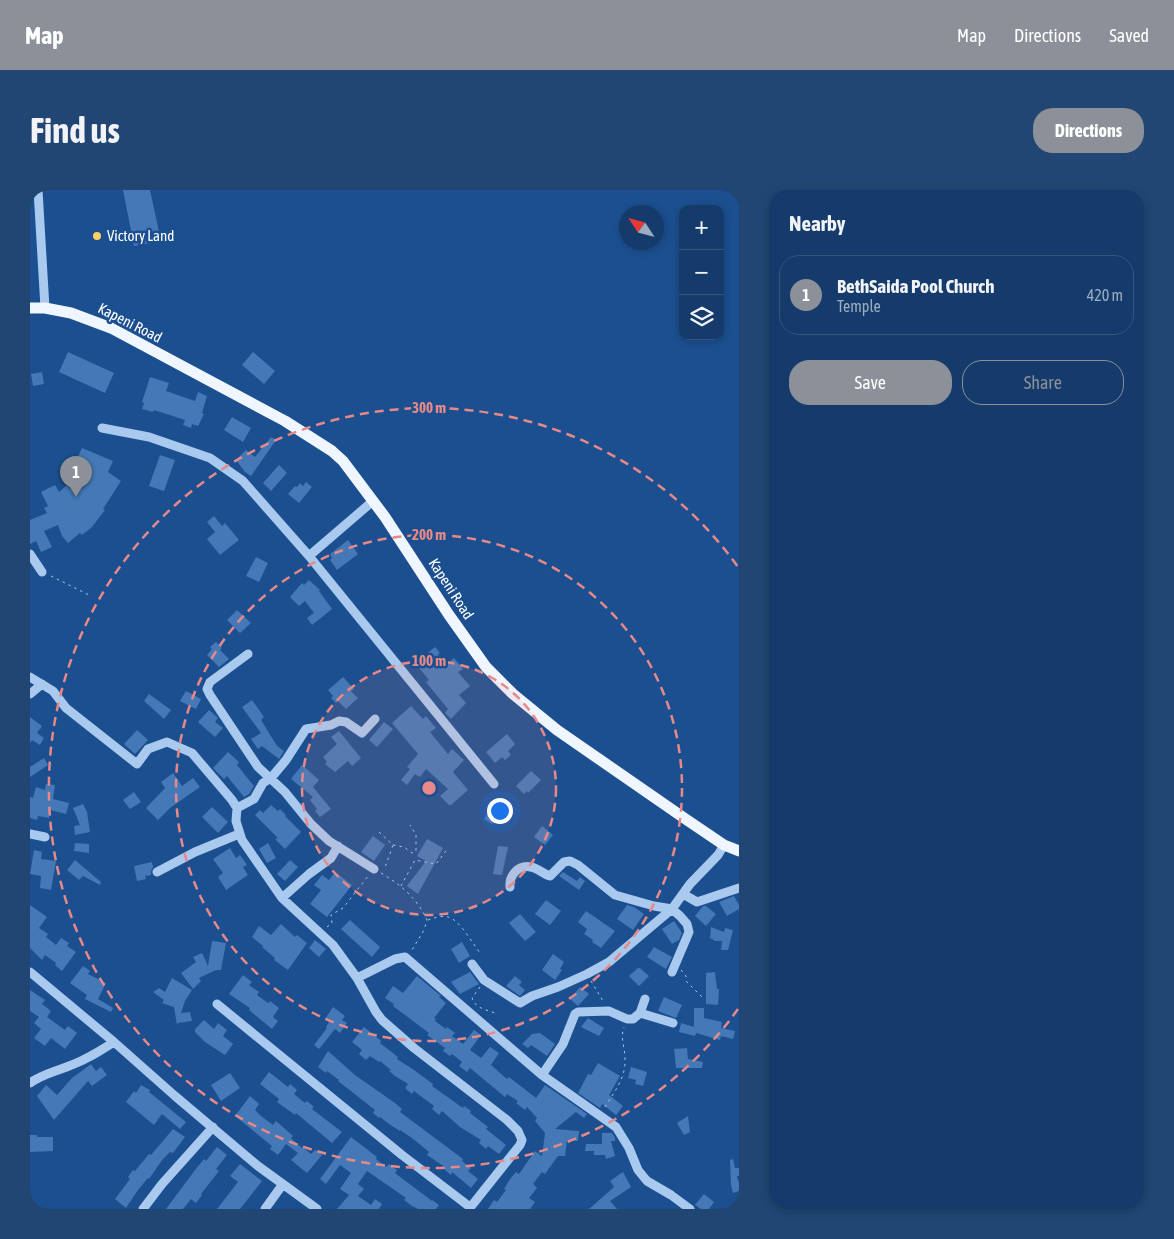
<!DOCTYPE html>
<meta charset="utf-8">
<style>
body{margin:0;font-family:"Asap Condensed",sans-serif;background:#214673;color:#f1f3f6}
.controls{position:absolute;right:15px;top:15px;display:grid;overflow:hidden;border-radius:10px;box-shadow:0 2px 8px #0003}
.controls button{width:45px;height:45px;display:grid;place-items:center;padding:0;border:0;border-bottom:1px solid #33557e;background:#143b6b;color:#f1f3f6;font:25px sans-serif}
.compass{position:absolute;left:589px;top:15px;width:45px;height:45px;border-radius:50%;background:#143b6b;box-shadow:0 2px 8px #0003;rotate:306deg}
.you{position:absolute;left:469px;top:620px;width:18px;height:18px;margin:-12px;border:4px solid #fff;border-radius:50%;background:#1a73e8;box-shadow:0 0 0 8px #1a73e833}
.badge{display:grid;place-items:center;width:32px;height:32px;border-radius:50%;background:#8c9099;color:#fff;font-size:16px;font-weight:700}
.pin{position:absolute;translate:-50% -41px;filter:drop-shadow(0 1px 2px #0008)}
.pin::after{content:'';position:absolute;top:26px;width:18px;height:15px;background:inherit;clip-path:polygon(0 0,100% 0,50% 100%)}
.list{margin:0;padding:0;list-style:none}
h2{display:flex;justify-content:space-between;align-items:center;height:65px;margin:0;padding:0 20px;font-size:21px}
h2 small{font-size:16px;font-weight:400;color:#9dadc1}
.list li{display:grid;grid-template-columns:32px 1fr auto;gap:15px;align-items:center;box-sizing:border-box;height:80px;margin:0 10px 10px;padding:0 10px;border:1px solid #33557e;border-radius:20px}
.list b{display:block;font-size:19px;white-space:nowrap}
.list p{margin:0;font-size:16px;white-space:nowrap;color:#9dadc1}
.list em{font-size:16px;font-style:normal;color:#9dadc1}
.actions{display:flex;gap:10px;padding:15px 20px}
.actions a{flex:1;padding:11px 0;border:1px solid #8c9099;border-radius:20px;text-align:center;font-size:18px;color:#8c9099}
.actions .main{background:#8c9099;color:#fff}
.icon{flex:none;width:28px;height:28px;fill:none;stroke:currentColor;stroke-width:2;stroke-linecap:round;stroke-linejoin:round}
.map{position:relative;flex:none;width:709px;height:1019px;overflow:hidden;border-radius:20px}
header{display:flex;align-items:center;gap:30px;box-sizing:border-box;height:70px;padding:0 25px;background:#8c9099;color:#fff}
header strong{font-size:24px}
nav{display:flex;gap:28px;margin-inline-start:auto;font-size:18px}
.intro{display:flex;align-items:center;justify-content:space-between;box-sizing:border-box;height:120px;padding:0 30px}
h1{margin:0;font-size:35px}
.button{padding:12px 22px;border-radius:20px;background:#8c9099;color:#fff;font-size:18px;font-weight:700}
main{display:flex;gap:30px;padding:0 30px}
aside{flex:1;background:#143b6b;border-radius:20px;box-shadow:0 2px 8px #0003}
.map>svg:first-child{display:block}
.building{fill:#4478b7}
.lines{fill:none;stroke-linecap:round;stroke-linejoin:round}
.path{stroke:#a9c9ee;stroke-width:1;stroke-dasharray:2.5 4;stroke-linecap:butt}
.minor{stroke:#a9c9ee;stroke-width:9}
.major{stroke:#f0f6ff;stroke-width:11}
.ring{fill:none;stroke:#e88989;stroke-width:2.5;stroke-dasharray:9 6}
.poi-dot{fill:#ffd166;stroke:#1b4f8f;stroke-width:2}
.labels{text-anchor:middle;stroke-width:5;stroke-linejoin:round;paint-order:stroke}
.poi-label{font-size:15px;fill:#fff;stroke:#1b4f8f;text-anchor:start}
.street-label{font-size:15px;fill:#fff;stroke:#1b4f8f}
.centre{fill:#e88989;stroke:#1b4f8f;stroke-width:2.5}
.ring-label{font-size:15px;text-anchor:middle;font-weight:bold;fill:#e88989;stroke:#1b4f8f;stroke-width:5;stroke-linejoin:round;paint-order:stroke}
</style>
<header>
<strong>Map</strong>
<nav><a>Map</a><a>Directions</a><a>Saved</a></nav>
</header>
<div class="intro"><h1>Find us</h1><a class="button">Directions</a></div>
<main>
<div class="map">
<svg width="709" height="1019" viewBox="0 0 709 1019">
<rect width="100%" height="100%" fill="#1b4f8f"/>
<path class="building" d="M93,0h27l11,51 -27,5z
M38,162l46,21 -9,20 -46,-21z
M223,162l22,19 -11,13 -22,-19z
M12,182l2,12 -11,2 -2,-12z
M120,187l19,6 -3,8 26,9 3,1 3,-9 9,4 -5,17 2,1 -6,12 -6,-2 -1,4 -8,-3 2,-5 -31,-10 -1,2 -11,-3 2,-6 -2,-1z
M202,227l19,11 -8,14 -19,-12z
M241,247l5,3 -25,36 -6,-4 -9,-12 10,-10 9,7z
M52,258l31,13 -5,11 13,9 -18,28 2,1 -13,17 -10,8 -2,-2 -12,10 -6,-7 -4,-11 -14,6 8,16 -11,5 -5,-11 -6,3v-24l17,-7 -3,-5 4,-2 -7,-14 14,-7 4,7 23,-20 -9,-5z
M130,265l15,5 -11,31 -15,-5z
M249,275l8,8 -16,18 -8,-8z
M276,292l6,5 -13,16 -11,-9 7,-8 2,1 3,-4 3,3z
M184,326l8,10 3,-3 14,17 -19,15 -13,-16 8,-7 -8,-10z
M318,350l10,14 -21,16 -7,-10 2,-2 -2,-4z
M226,367l12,6 -9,19 -13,-6z
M279,390l11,10 -1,1 13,18 -20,16 -5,-7 7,-5 -9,-12 -6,5 -9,-9 12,-14 2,2z
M207,420l14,13 -11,10 -13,-13z
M186,452l6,6 -2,2 9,9 -10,8 -12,-12 5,-6 -2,-2z
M405,457l5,6 -2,1 9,10 7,-6 9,11 -5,3 12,14 -11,9 7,8 -15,16 -6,-6 3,-4 -22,-27 3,-2 -14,-17z
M313,487l11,12 -3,2 7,7 -12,11 -8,-8 -2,2 -5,-5 2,-2 -5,-6z
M156,501l15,8 -5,10 -16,-8z
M119,504l22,16 -7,9 -20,-18z
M222,510l12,17 -3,3 16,26 7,5 -5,8 -17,-13 -4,3 -7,-10 10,-6 -19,-26z
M381,516l12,13 3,-3 10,12 -6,4 18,22 4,-5 12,11 -11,12 15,18 -17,15h-2l-9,-9 8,-7 -22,-20 -6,8 -5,-3 -8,11 -6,-5 9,-11 -3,-2 11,-13 -26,-31z
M179,520l9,8 -3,4 8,6 -8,9 -17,-15z
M0,527l12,9 -5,7 7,5 -4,7 -8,-5 -2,3z
M354,532l9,7 -16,18 -8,-7z
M107,540l11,10 -13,14 -11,-10z
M309,541l22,27 -9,8 -4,-5 -13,11 -10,-8 2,-2 -4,-5 14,-13 -6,-7z
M477,544l8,10 -7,7 3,4 -6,5 -3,-3 -7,6 -9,-11z
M198,562l11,10 -2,3 17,21 -5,8 -5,3 -17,-21 -3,3 -11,-11z
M14,568l4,7 -18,12v-10z
M272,575l17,15 -6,7 18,22 -11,8 -5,-6 2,-2 -7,-9 3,-3 -22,-18z
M501,581l10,9 -13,13 -1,-2 -3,3 -8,-8z
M143,583l9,13 11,-8 7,9 -30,21 -12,12 -12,-12 19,-20 -4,-6z
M16,594l9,1 -2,14 16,4 -3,11 -16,-4 -1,8 -11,-2 -1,4 -7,-2v-21l3,1 3,-11 9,3z
M104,602l7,10 -11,7 -7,-9z
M53,614l4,8 3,20 -15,3 -1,-9 6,-1 -7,-17z
M241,615l7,6 2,-2 6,6 -1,1 16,16 -16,17 -10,-10 3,-1 -23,-23 5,-5 3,3z
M182,617l16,15 -10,11 -16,-16z
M461,617l9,6 -8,11 -8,-5z
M512,636l11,9 -8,10 -11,-8z
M343,646l12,9 -11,16 -13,-9z
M397,649l16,9 -25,46 -11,-8 19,-25 -9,-5z
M45,653l14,1v9l-15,-2z
M238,653l8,15 -9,5 -8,-14z
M468,656l10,1 -6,28 -9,-1z
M200,658l6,10 4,-3 7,10 -4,2 5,8 -22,15 -8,-13 5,-4 -10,-14z
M4,660l8,2 -1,7 15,2 -5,29 -11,-2 1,-12 -11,-2z
M45,670l26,22 -1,3 -17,-9 -4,4 -12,-10z
M260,670l8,7 -13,14 -8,-7z
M122,672l1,5 -2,4v4l-6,1 1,3 -9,2 -3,-15z
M305,682l17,13 -25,32 -17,-13 11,-14 -7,-5 8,-10 7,5z
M533,682l14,9 3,-4 5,4 -6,9 -20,-14z
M704,706l5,9v4l-12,7 -8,-14z
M516,710l15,11 -11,14 -15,-11z
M0,715l17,12 -8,11 9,6 -2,3 10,8 5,-7 8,5 -2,3 9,6 -14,19 -7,-6 1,-2 -11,-8 -3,5 -12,-12z
M597,715l7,2 10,7 -11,16 -16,-11z
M673,716h3l10,8 -10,12 -11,-10z
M556,721l29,20 -14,17 -9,-6 1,-2 -9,-6 3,-5 -9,-7z
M490,724l16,18 -11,9 -16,-18z
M320,730l30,27 -8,10 -31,-28z
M644,731l8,12 -3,7 -7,4 -10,-15z
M251,734l14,13 2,-2 10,8 -19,27 -14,-10 1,-2 -13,-11 1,-1 -11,-9 7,-11 12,9z
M681,737l13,5 1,-4 8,2 -5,20h-7l1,-9h-7l-5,-3z
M285,750l11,9 -7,8 -10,-9z
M182,751l14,2 -5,27h-5l-17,8 2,3 -8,8 -12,-16 15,-11 -3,-5 9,-4 6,13z
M432,752l8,14 -11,7 -8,-14z
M624,757l18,10 -6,12 -19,-12z
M523,764l11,8 -4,7 2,1 -7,10 -13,-10z
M53,776l7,5 -2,3 18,9 -8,16 15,9 -2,4 -26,-13 2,-4 -17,-12z
M608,778h2l9,8 -10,10 -10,-10z
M440,782l9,12 -19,10 -9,-12z
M685,782l2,17h2l-1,16 -12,-1v-31z
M213,785l9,7 -3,3 10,7 -2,3 11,8 2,-2 9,7 -6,9 5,4 -6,8 -23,-19 1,-2 -21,-14z
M387,786l24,20 -2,1 7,6 -12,15 2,1 -1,2 11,8 1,-2 8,6 -3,3 11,8 11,-14 7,5 -11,15 11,8 9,-11 9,6 -8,12 16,14 2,-2 27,21 9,-13 42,29 -3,4 -8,-6 -21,17 24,2 -1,10 -11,-1 -2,16h-7l-13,18 -3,-2 -9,12 4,4 -8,10 6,4 -5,7h-42l6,-9 3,2 9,-12 -2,-1 6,-10 6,-7 3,2 16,-23 7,5 3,-23 -10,-12 2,-3 -10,-11 -2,3 -9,-7 2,-2 -11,-7 -2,3 -35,-29 -3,4 -8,-6 3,-4 -10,-8 -2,2 -7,-5 2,-3 -18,-13 2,-2 -36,-27 1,-2 -9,-6 8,-12 10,7z
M485,786l7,6 -3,3 6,5 -5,6 -14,-10z
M142,788l20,12 -7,11 -4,12 9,-1 2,9 -14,2 -1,2 -3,-18 -12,-4 2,-3 -11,-8 6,-4 6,4z
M550,797l9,7 -11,12 -8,-7z
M0,800l15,10 -3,4 9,7 -4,6 18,13 3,-4 9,7 -12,16 -14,-11 -6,8 -11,-8 7,-9 -7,-6 5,-6 -9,-6z
M634,807l18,8 -6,13 -18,-7z
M303,817l12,9 -3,4 5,3 -7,10 -5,-4 -16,20 -5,-4 13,-17 -1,-1 3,-5 -4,-3z
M664,818h10v10l18,4 -1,6 14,3 -2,8 -12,-3 -1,4 -24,-7 -1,3 -16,-4 2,-9 13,4z
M558,828l16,10 -5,8 -18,-9z
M174,830l10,9 4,-6 9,7 -4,6 10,8 -8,11 -20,-13 -10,-10v-3z
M334,837l17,14 -1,2 18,14 -1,2 17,11 19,14 -1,2 31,22 1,-2 7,5 -1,2 18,14 -2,2 20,16 -7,9 -11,-8 -2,3 -7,-6 2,-3 -21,-13 -18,-16 -3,4 -7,-6 2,-3 -20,-15 -2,3 -7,-6 3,-4 -13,-8 -6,-5 2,-1 -11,-9 -1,1 -9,-6 -4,4 -7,-6 3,-4 -10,-8z
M510,843l15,11 -8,12 -16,-11 -3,3 -6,-4 10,-10z
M657,858l1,11 15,3 -1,6h-26l-2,-19z
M298,861l27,24 40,28 7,6 -2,3 63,47 -1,2 9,7 -3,3 10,8 -7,9 -19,-16 -1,3 -7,-6 1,-2 -18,-12 2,-3 -17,-14 -12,-8v1l-11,-7 -9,-7 -1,1 -6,-5 2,-3 -37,-29 1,-1 -12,-9 -1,2 -8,-6z
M568,873l22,13 -11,19 14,11 -7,9 -14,-11 -2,4 -22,-15 10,-19 3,1z
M61,874l5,7 5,-4 6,8 -15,11 -4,-5 -34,39 -17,-24 9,-11 11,10 15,-17z
M601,877l16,5 -4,14 -8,-2 1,-4 -8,-2z
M239,882l19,15 2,-3 7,6 -3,4 11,9 2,-2 7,6 -2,2 30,23 -10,11 -36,-30 -1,2 -18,-13 2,-3 -19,-15z
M200,883l10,15 -19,13 -10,-16z
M111,895l9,5 -1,2 37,30 -6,7 -18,-15 -8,11 -28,-23 8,-11 2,2z
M220,906l9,8 -4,6 6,6 12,9 3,-4 8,7 9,8 -2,2 11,10 1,-1 8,7 4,-4 7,5 -15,18 -16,-13 7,-7 -12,-9 -8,11 -8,-6 2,-3 -37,-30z
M658,926l2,16 -6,3 -7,-12z
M143,939l12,8 -12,16 -3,-1 -8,8 -13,19 -1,-1 -10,12 -12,18 -11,-9 15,-20 -2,-2 5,-7 2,1 14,-17 2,1z
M572,943h10l3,5v3h-4l4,15 -9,3 -1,-4h-11v-4h-9l1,-7h16z
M0,945h7v2h16v14l-23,1z
M321,947l26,20 -1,2 10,8 3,-3 8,6 -2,3 37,28v-1l7,5 -3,4h-18l-6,-3 -8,-6 2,-2 -39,-27 -9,13 6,5 -6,7 13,9 4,-6 7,5 -3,5h-42l12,-14 -9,-6 11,-16 -11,-8 -14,19 -6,-5z
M187,957l10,8 -11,14 3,2 -18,23 1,1 -6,8 -5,-4 -8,10h-17l29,-39 9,-11 2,2z
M703,969l2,9h4v8h-2l2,7v8l-6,2 -2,-8 -1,-25z
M210,974l22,17 -22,28h-23l21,-27 -8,-6z
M593,982l8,15 -21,14 7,8h-28l25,-22 -4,-6z
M674,1004l10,8 -5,7h-8l-6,-4z"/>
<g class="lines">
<path class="path" d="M21,386l38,19
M349,642l14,13 -7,20 -4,2
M363,655l11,2 8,6 4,-2v-16l-6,-10
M351,683c20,12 36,25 46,47l-3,10 -12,20
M371,696l14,-26 21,4 12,-16
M398,730c6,-2 14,-5 20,-3 11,2 25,27 32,36
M297,737l5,-4 -1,-8 12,-7 26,-33
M651,780l5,6v5l16,16
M561,791l12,20
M450,797l-8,11c4,11 13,11 23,15
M575,917c9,-15 21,-29 20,-48 0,-12 -5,-20 -1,-32"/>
<path class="minor" d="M8,0l7,118
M72,238l47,9 61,21 33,23 66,75 185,228
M0,364l12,18
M279,366l64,-55
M218,464l-38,28 -3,7 3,6 48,72 27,25 26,32 18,17 45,28
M0,487l23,14 13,17 71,56 11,-15 19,-7 25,11 40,47 5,8 -1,13 6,19 40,58 51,47 24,33 19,34 6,8 32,28 93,72 11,11 4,9 -2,5 -51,64
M0,504l12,-10
M207,618l17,-9 9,-16 8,-5 15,-18 20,-31 25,-4 8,-4 7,1 16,11 13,-14
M0,644l15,3
M127,682l38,-20 44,-18
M480,697c-1,-11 8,-23 21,-20 7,1 12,7 19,9l14,-14 6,-1 8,4 37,30 39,11 18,3 8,7 7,8 2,8 -17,40
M653,704l14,8 42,-14
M252,708l27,-24 22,-16 7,-12
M442,774l12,16 36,23 12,-7 26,-9 29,-13 22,-12 63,-53 18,-25 28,-29 6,-10
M0,782l84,70 61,54 83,70 59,43
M327,788l38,-19 10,-2 137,118 74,52 13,21 9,22 9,11 24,14 19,14
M187,814l185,151 68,52
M610,823l33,10
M512,885l21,-31 12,-30 3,-2 31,-1 18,8h6l7,-6 5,-14
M0,893c13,-9 24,-11 39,-17 17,-6 31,-15 45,-24
M113,1019l19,-25 51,-57
M235,1019l18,-25"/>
<path class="major" d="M0,118h15l26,5 40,15 174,93 47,30 11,10 42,56 64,98 37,52 27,27 44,36 130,90 37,25 15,6"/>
</g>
<circle cx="399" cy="598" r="127" fill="#e88989" fill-opacity=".12"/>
<g class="ring">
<circle cx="399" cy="598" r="127"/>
<circle cx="399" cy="598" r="253"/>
<path d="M708 819A380 380 0 1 1 708 377"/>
</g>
<circle class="poi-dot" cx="67" cy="46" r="5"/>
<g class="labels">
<g class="poi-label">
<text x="77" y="51">Victory Land</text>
</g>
<g class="street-label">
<text transform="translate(100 133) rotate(27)" y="5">Kapeni Road</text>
<text transform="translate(421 399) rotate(57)" y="5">Kapeni Road</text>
</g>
</g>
<circle cx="399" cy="598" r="8" class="centre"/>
<g class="ring-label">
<text x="399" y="223">300 m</text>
<text x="399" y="350">200 m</text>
<text x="399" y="476">100 m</text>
</g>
</svg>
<div class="controls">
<button>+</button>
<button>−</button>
<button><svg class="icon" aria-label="layers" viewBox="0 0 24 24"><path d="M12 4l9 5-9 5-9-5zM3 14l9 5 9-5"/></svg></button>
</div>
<svg class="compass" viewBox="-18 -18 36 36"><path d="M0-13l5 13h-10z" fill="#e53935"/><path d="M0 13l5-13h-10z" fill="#9dadc1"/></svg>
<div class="you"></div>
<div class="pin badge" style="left:46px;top:307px">1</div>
</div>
<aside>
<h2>Nearby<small></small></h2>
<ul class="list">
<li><span class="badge">1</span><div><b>BethSaida Pool Church</b><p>Temple</p></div><em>420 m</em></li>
</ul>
<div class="actions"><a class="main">Save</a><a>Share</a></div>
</aside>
</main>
